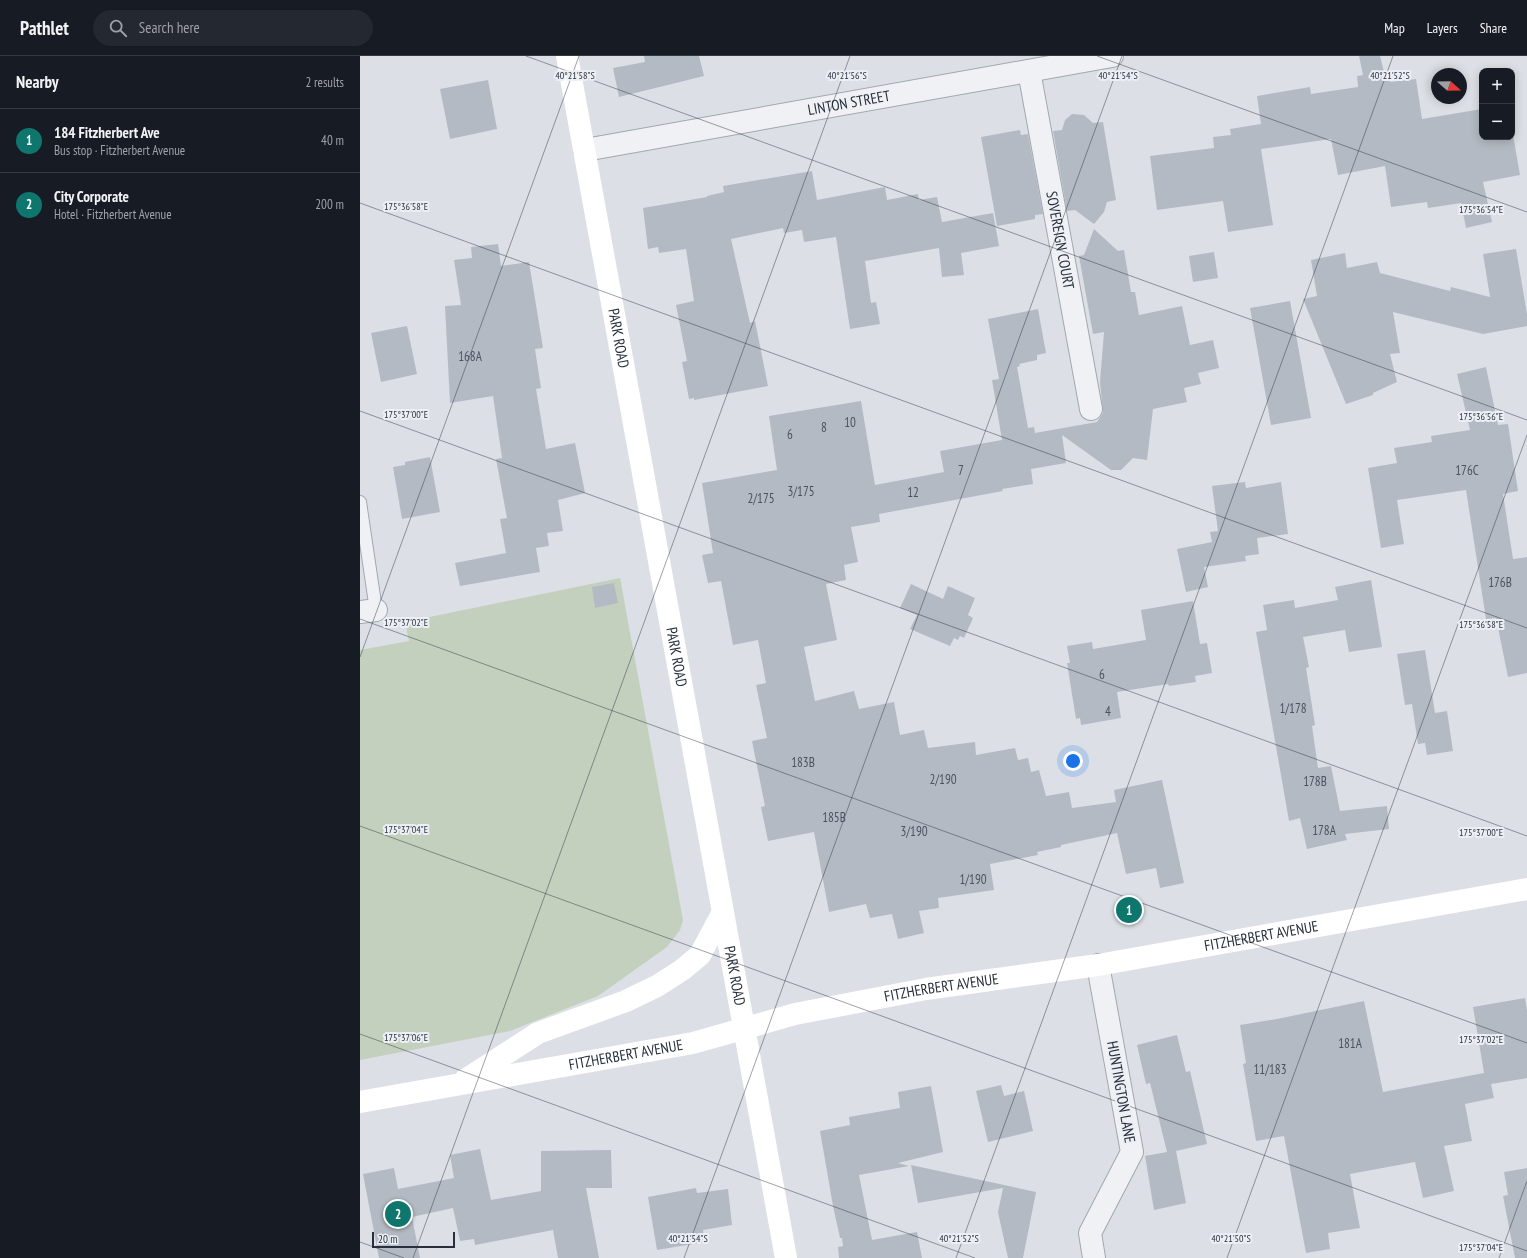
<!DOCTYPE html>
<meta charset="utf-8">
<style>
body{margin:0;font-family:"PT Sans Narrow",sans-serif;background:#242831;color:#f1f3f6}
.controls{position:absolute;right:12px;top:12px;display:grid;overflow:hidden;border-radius:8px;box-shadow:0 2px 10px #0003}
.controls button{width:36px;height:36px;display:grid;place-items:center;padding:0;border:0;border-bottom:1px solid #363941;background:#171b24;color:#f1f3f6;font:20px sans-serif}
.compass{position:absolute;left:1071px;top:12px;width:36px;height:36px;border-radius:50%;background:#171b24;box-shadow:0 2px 10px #0003;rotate:110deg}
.scale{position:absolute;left:12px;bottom:10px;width:83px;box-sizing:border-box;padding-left:4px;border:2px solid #272f3c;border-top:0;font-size:11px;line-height:14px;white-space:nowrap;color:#272f3c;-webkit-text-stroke:3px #eceff4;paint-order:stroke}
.you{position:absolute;left:713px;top:705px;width:14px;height:14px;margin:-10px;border:3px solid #fff;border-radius:50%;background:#1a73e8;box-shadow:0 0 0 6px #1a73e833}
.badge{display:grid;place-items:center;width:26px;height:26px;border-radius:50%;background:#0f766e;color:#fff;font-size:13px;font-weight:700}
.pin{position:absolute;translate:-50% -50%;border:2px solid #fff;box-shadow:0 1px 4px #0006}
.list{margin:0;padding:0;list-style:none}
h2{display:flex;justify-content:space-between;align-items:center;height:52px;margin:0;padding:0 16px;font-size:17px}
h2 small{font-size:13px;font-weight:400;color:#9ea1a6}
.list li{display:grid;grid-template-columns:26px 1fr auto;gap:12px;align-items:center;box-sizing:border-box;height:64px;padding:0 16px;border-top:1px solid #363941}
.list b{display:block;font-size:15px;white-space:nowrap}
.list p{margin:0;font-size:13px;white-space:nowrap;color:#9ea1a6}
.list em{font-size:13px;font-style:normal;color:#9ea1a6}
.icon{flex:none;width:22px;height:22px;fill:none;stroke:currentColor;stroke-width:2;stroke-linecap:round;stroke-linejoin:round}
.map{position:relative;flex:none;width:1167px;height:1202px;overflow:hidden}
header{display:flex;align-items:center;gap:24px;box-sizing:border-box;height:56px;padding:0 20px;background:#171b24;border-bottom:1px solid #363941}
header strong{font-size:19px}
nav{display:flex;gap:22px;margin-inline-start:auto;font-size:14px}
.search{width:280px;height:36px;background:#242831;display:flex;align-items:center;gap:10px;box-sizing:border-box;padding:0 14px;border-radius:22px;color:#9ea1a6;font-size:15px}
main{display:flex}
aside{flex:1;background:#171b24}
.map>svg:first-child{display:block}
.green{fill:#c3d0be}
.building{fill:#b4bac3}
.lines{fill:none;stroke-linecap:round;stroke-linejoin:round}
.lane-casing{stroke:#a2a7b0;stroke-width:14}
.street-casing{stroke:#a2a7b0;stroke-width:24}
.lane{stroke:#eff1f5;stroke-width:12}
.street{stroke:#eff1f5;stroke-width:22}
.secondary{stroke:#fff;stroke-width:22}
.ticks{fill:none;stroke:#272f3c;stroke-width:1;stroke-opacity:0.45}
.labels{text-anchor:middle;stroke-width:4;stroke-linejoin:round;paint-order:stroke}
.number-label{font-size:13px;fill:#4a525e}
.street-label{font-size:15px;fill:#272f3c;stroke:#eceff4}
.ticks-label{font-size:10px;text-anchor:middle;fill:#272f3c;stroke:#eceff4;stroke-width:4;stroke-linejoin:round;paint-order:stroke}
</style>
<header>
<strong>Pathlet</strong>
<div class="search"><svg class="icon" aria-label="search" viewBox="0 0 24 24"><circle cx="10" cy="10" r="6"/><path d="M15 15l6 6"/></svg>Search here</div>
<nav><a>Map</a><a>Layers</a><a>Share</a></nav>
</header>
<main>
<aside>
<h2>Nearby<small>2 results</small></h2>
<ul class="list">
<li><span class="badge">1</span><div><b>184 Fitzherbert Ave</b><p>Bus stop · Fitzherbert Avenue</p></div><em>40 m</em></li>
<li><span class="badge">2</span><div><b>City Corporate</b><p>Hotel · Fitzherbert Avenue</p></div><em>200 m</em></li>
</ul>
</aside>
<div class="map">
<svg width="1167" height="1202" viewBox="0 0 1167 1202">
<rect width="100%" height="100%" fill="#dce0e6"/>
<path class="green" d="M260,522l63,342 -3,10 -13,17 -69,49 -88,35 -150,29v-410l49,-9 -4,-19z"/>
<path class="building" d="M284,0h55l5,20 -85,21 -6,-29 32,-6z
M999,0h21l4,16 4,-1 2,11 26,-3 6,40 60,-10v28h30v-8l8,46 -37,7 9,40 -26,6 -5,-25 -33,5 -1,-6 -36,5 -6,-41 -47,9 -7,-36 -70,10 12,76 -45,7 -5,-31 -66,9 -7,-54 64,-8 -1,-11 18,-2 -1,-6 31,-5 -4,-28 53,-9 1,7 47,-7 -1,-11 6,-1z
M128,24l9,49 -47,10 -10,-50z
M712,58l12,1 9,8 10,-1 13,78 -9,2 -3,10 -10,12 -19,-14 -8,1 -14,-80 9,-1 3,-10z
M660,74l1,5 7,-1 15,80 -8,1v4l-38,7 -16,-89z
M452,115l5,29 68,-13 2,13 31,-6 1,6 18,-3 5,25 51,-9 6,33 -38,7 3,22 -22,2 -3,-29 -74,13 6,42 5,-1 4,22 -30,5 -14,-92 -32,5 -2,-12 -18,3 -1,-5 -52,11 19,84 5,-2 13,65 -74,14v-2l-5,1 -7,-37 5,-1 -11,-56 18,-4 -8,-52 -27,4 -1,-6 -10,2 -5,-41 64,-11v-1l17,-4 -1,-6z
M734,173l24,22 6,-1 7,42h4l4,23 43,-9 8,39 23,-5 6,28 -21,5 3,11 -17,4 3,14 -34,7 -6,51 -14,-2 -12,12h-10l-49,-35 4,28 -35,6 2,15 -31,5 1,2 -124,23 1,8 -29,5 7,35 -14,3 2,15 -20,4 11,56 -33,7 11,54 39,-10 5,18 35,-7 6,33 24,-5 4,18 47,-6 1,13 39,-7 3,12 10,-2 3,14 8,-2 7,26 23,-4 3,16 44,-6 -2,-12 48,-10 22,103 -24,5 -4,-20 -30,6 -9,-41 -56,12v2l-24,5 1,3 -48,9 4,26 -56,8 1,10 -20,3 5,22 -26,6 -6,-25 -22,4 -4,-14 -37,8 -15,-80 -46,9 -7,-34 4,-1 -13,-65 15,-3 -11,-53 10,-2 -8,-43 -25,5 -12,-64 -13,2 -6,-28 11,-2 -11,-70 75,-13 -8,-54 92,-15 14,84 69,-13 -4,-21 62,-11 -10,-60 7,-1 -11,-60 50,-10 8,44 -9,2v5l-18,4 1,2 -3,1 11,61 6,-1 1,6 62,-11 6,-9 -3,-31 4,-50 -11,2 -14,-78 5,-1z
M138,188l3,22 28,-4 14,86 -8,1 6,39 -5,1 10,60 29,-6 10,50 -27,7 5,31 -16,2 2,13 -13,2 4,24 -80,14 -5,-23 51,-10 -6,-34 7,-1 -11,-59 6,-1 -9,-62 -43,7 -5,-97 16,-1 -7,-45 18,-2 -1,-11z
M1156,193l11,65v12l-44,8 -90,-22 7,41 -10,1 7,28 -24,11v2l-27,9 -43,-105 14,-3 -6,-36 34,-7 2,15 30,-6 3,11 70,18 1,-4 39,10 -7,-43z
M854,196l4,26 -25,4 -4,-26z
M930,245l21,117 -40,7 -21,-117z
M47,270l10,48 -36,8 -10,-49z
M1126,311l12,58 10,-1 10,67 -15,3 10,65 14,-2v116l-19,4 -12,-59 -10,1 -20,-129 -69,10 7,44 -23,4 -13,-80 29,-5 -3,-15 38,-6 -1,-6 39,-6 -13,-56z
M70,401l10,55 -38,7 -9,-52 12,-2v-3z
M885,426l1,6 35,-6 7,52 -31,4 2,16 -14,2 1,5 -42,6 4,20 -22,5 -9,-43 35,-7 -2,-10 8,-1 -6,-45z
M1011,524l11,67 -33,5 -4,-22 -42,7 6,30 -3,1 9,57 -3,1 6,42 13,-2 9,45 47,-5 2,23 -44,5 2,6 -40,9 -7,-31 -11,3 -33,-189 11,-2 -4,-25 31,-5 1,8 43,-8 -3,-13z
M254,527l4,20 -23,5 -3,-21z
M551,528l32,15 5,-13 27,12 -7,17 5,3 -9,20 -4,-2 -2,4 -4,-2 -4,8 -40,-17 7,-14 -17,-7z
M833,545l7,43 7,-1 5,30 -17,3 1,6 -27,4 -1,-2 -51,8 4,26 -40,7 -1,-7 -4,1 -9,-56h3l-3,-17 25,-4 1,7 53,-9 -5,-30z
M1065,594l10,63 12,-2 6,40 -26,4 -2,-12 -7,1 -6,-40 -7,1 -8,-51z
M1165,942l2,13v67l-36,6 3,14 -29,6 7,37 -28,5 10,45 -31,7 -8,-36 -65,12 10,54 -32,5 2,16 -24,4 -22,-117 -28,5 -13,-77 3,-1 -6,-38 37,-6 87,-18 19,91 101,-19 -11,-66z
M817,979l9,37 4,-1 17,73 -31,7 10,52 -32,7 -9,-54 22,-4 -17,-69 -4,1 -9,-39z
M641,1029l3,11 20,-5 9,40 -45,11 -12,-51z
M571,1030l12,66 -45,11 11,3 -50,9 13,65 45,-8 5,26h-83l-1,-11 5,-1 -1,-8h-2l-7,-32 -13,-75 30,-6 -1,-8 51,-9 -2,-16z
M120,1093l11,51 50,-9v-40l70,-1 1,38h-26l13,70h-41l-5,-28 -78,15 -1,-6 -14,2 -7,-33 -41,9 8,41h-41l-16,-84 31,-6 4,21 56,-11 -4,-23z
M551,1109l125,27 -13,66h-15l-10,-46 5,-24 -85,15z
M1167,1112v90h-12l-12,-62 5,-1 -4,-23z
M336,1132l1,5 31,-4 4,36 -29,5 2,12 -48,8 -9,-53z"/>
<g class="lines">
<defs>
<path id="lane" d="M0,446l16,108"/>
<g id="street">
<path id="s1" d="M669,15l62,338"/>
<path id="s2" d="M225,94l527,-94"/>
<path d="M0,556l16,-2"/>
<path d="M734,1202l-4,-25 42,-81 -34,-187"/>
</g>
</defs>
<use href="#lane" class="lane-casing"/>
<use href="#street" class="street-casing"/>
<use href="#lane" class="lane"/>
<use href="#street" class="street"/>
<g class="secondary">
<path id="s3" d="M207,0l219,1202"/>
<path d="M105,1024l73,-47 88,-32 31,-15 25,-16 18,-15 23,-43"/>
<path id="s4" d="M0,1046l333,-59 102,-29 131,-25 172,-24 429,-76"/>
</g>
</g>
<path class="ticks" d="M166,0l1001,364M737,0l430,156M0,147l1167,425M0,355l1167,425M0,563l1167,424M0,601l219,-601M0,770l1167,425M0,978l615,224M0,1186l44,16M53,1202l437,-1202M324,1202l438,-1202M596,1202l437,-1202M867,1202l300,-823M1139,1202l28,-77"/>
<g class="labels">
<g class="number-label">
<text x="110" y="305">168A</text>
<text x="490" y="371">10</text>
<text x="464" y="376">8</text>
<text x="430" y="383">6</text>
<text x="601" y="419">7</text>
<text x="1107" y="419">176C</text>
<text x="441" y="440">3/175</text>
<text x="553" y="441">12</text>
<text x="401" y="447">2/175</text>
<text x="1140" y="531">176B</text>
<text x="742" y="623">6</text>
<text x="933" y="657">1/178</text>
<text x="748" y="660">4</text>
<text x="443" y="711">183B</text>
<text x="583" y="728">2/190</text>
<text x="955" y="730">178B</text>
<text x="474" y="766">185B</text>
<text x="964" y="779">178A</text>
<text x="554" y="780">3/190</text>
<text x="613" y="828">1/190</text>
<text x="990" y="992">181A</text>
<text x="910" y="1018">11/183</text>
</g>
<g class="street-label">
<text dy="5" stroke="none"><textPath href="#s2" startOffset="268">LINTON STREET</textPath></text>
<text dy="5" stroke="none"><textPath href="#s1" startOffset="172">SOVEREIGN COURT</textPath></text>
<text dy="5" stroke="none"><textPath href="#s3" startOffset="287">PARK ROAD</textPath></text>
<text dy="5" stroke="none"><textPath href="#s3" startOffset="611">PARK ROAD</textPath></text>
<text dy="5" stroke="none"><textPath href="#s4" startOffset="917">FITZHERBERT AVENUE</textPath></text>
<text dy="5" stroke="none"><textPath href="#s3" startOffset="935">PARK ROAD</textPath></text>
<text dy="5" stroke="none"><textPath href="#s4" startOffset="593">FITZHERBERT AVENUE</textPath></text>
<text dy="5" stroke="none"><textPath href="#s4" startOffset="270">FITZHERBERT AVENUE</textPath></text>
<text transform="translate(761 1036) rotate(80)" y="5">HUNTINGTON LANE</text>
</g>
</g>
<g class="ticks-label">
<text x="215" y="23">40°21'58"S</text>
<text x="487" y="23">40°21'56"S</text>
<text x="758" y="23">40°21'54"S</text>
<text x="1030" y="23">40°21'52"S</text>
<text x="46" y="154">175°36'58"E</text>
<text x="1121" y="157">175°36'54"E</text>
<text x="46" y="362">175°37'00"E</text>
<text x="1121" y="364">175°36'56"E</text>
<text x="46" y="570">175°37'02"E</text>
<text x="1121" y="572">175°36'58"E</text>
<text x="46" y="777">175°37'04"E</text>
<text x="1121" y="780">175°37'00"E</text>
<text x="46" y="985">175°37'06"E</text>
<text x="1121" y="987">175°37'02"E</text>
<text x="328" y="1186">40°21'54"S</text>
<text x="599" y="1186">40°21'52"S</text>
<text x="871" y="1186">40°21'50"S</text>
<text x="1121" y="1195">175°37'04"E</text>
</g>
</svg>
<div class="controls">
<button>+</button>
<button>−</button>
</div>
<svg class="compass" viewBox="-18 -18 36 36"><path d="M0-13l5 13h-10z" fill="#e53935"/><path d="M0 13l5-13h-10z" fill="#9ea1a6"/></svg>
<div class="scale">20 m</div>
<div class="you"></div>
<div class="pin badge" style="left:769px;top:854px">1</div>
<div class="pin badge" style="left:38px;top:1158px">2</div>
</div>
</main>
